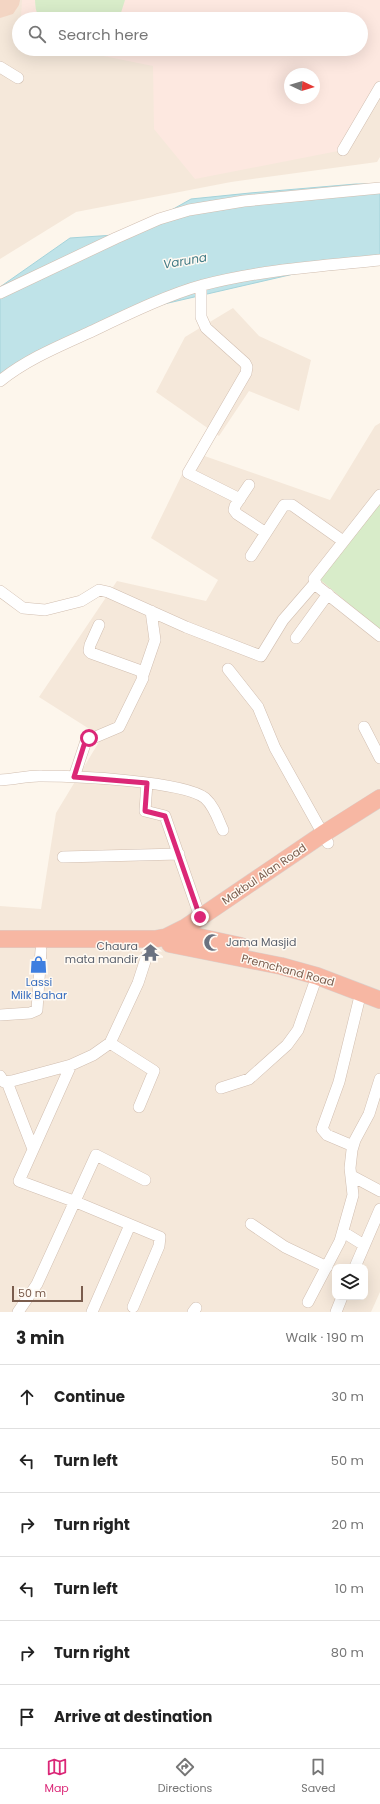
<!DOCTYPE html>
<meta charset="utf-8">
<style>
body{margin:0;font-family:Poppins,sans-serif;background:#f2f2f2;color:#222}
.controls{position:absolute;right:12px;bottom:12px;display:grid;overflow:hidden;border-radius:8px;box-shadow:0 4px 16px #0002}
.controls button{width:36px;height:36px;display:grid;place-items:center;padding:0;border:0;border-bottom:1px solid #e0e0e0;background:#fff;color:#222;font:20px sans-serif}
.compass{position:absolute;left:284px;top:68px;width:36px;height:36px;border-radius:50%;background:#fff;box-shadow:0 4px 16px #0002;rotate:94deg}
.scale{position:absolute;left:12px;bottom:10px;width:71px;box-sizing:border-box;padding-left:4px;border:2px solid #7a5c4d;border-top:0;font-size:11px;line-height:14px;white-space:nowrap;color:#7a5c4d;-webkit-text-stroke:3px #fffaf3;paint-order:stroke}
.stop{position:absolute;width:12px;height:12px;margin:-9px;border:3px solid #db2777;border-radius:50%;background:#fff}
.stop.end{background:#db2777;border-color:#fff;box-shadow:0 1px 4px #0008}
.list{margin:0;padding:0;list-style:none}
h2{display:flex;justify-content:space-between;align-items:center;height:52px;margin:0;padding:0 16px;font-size:17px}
h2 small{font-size:13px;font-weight:400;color:#767676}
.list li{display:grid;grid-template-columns:26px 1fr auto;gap:12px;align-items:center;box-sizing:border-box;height:64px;padding:0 16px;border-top:1px solid #e0e0e0}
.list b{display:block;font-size:15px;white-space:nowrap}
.list em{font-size:13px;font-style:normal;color:#767676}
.icon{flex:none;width:22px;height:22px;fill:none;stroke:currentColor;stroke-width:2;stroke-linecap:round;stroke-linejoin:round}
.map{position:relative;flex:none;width:380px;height:1312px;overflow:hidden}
.search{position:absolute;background:#fff;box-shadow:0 4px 16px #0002;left:12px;right:12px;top:12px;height:44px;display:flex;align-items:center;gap:10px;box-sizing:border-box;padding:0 14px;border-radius:22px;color:#767676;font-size:15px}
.sheet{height:436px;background:#fff}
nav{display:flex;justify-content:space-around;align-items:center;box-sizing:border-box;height:56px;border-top:1px solid #e0e0e0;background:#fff;font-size:11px;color:#767676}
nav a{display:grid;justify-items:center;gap:2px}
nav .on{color:#db2777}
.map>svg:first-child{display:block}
.residential{fill:#f5e8da;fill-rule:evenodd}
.commercial{fill:#fde8e0;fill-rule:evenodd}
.green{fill:#d8ecc9}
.water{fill:#bfe3e8;stroke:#a5d3da}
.building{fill:#f3d5c3}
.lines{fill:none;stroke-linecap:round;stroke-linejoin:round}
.minor-casing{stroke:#d1beb0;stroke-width:12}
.highway-casing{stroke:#dad1cd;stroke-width:18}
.minor{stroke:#fff;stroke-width:11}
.highway{stroke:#f7b7a3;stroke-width:17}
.route{stroke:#db2777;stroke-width:5}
.labels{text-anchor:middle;stroke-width:3;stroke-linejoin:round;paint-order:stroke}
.street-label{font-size:11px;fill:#7a5c4d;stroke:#fffaf3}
.worship-label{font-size:11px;fill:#5b616d;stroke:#fffaf3;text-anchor:start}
.shop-label{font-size:11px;fill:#366cbe;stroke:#fffaf3}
.water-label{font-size:12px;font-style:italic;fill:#437c86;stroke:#fffaf3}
</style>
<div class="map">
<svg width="380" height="1312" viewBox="0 0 380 1312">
<rect width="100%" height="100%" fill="#fdf6ec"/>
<path class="residential" d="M0,0h380v157l-3,5 -146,20 -155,30 -76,47zM19,19h342v30h-342zM290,74h24v24h-24z
M233,308l26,28 52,24 -12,51 -50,-20 -30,45 -63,-44 29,-55z
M380,423v869l-9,20h-371v-406l41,3 15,-96 46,-76 -63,-40 78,-116 89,20 12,-21 -67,-42 42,-86 137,48 45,-74zM335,1267h30v30h-30z"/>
<path class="commercial" d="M22,0h358v87l-37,63 -148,29 -41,-50 -1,-63 -84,-17h292v-30h-340zM290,74h24v24h-24z"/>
<path class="green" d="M35,0h90l-6,19h-70c-13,-4 -13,-5 -14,-19z
M380,500v130l-63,-53z"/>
<path class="water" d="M356,184h24v81l-82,8 -147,34 -124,52 -27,24v-96l70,-49 59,-4 62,-35 59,-6z"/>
<path class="building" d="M0,0h20l-1,5 -6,9 -13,4z"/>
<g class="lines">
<defs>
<path id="minor" d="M0,67l18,11
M343,150l37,-63
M201,286v31l5,11 39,35 2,4 -1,6 -58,100 52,26
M0,293l116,-55 43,-19 30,-9 55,-9 136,-13
M0,381c26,-21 57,-34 88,-48 34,-16 78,-38 115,-48 57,-15 118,-19 177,-25
M249,485l-14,21 -1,4 3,4 29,19
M380,495l-66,84 3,7 63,50
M251,556l33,-51h8l51,36
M0,591l23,17 22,2 36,-9 18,-11 9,2 78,35 75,29 22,-36 32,-37
M296,638l32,-44
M228,669l30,38 17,41 53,95
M143,675l12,-35 -4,-29
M364,727l16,31
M74,777l12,-36 33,-14 24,-49 -2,-7 -50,-18 -2,-2 1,-6 9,-20
M0,780c14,0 28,-5 42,-4 32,0 141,5 163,22 9,8 13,21 18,32
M147,783l-2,28 20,5 35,101
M63,857l116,-3
M0,1015l30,-2 7,-3 4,-60
M110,1043l44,28 -15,36
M71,1065l-52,116 57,21 84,35 -1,9 -26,61
M0,1076l4,6 8,-1 59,-16 22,-10 17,-12 28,-60 11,-34
M7,1082l26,67
M221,1088l28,-9 38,-34 11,-15 19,-54
M353,1146l-26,-11 -5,-6 17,-47 22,-90
M352,1176l28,15
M251,1224l34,23 42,20
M343,1232l21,13
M355,1267l25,-58
M308,1302l32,-61 13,-46 -3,-27 2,-18 3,-10 14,-26 11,-35
M18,1312l19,-28 59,-129 49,25
M92,1312l38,-87
M193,1312l3,-4
M336,1312l6,-15"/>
<path id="highway" d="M190,935l51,11
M0,939h155l11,-2 20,-10 137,-93 57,-36
M170,944l111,22 36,10 63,24"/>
</defs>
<use href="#minor" class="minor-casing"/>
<use href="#highway" class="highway-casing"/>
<use href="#minor" class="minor"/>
<use href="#highway" class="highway"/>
</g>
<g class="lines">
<path class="route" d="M89,738l-5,7 -10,32 73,6 -2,28 20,5 35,101"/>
</g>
<defs>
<symbol id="mosque-bare" viewBox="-9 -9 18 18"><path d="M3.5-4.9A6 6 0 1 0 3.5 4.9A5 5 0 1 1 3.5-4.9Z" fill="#6b7280" stroke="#fffaf3" stroke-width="2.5" paint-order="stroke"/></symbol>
<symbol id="temple-bare" viewBox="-9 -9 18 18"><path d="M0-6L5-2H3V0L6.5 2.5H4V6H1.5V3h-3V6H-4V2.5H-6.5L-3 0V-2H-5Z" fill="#6b7280" stroke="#fffaf3" stroke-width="2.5" paint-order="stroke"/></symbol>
<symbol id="shop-bare" viewBox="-9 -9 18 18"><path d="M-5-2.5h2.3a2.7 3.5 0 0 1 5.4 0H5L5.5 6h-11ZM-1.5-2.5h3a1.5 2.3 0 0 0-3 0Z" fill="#3f7fe0" stroke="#fffaf3" stroke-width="2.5" paint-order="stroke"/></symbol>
</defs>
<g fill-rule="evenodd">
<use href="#mosque-bare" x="200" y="930" width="25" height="25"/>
<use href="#temple-bare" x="138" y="940" width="25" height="25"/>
<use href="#shop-bare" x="26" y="952" width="25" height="25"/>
</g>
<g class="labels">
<g class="street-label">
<text transform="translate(264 874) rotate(-34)" y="4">Makbul Alan Road</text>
<text transform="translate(288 970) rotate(15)" y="4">Premchand Road</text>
</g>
<g class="worship-label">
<text x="226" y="946">Jama Masjid</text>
<text x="138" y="950" text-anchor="end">Chaura<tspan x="138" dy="13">mata mandir</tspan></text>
</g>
<g class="shop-label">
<text x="39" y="986">Lassi<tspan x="39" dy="13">Milk Bahar</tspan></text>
</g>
<g class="water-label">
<text transform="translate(185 261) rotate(-10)" y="4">Varuna</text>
</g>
</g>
</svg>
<div class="controls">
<button><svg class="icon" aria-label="layers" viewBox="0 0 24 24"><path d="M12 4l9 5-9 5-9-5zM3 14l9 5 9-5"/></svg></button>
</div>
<svg class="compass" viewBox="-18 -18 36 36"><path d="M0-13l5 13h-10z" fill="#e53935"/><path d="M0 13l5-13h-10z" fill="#767676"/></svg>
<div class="scale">50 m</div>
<div class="stop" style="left:89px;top:738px"></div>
<div class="stop end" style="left:200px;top:917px"></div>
<div class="search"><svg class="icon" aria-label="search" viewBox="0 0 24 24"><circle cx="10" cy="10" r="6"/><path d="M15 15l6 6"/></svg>Search here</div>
</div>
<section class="sheet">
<h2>3 min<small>Walk · 190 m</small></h2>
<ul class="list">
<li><svg class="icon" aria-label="ahead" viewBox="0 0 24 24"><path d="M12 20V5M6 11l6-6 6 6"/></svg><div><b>Continue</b></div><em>30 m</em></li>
<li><svg class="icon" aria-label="left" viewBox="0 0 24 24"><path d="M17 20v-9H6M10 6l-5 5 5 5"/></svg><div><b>Turn left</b></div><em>50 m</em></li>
<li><svg class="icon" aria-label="right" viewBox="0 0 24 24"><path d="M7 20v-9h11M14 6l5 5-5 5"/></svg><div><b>Turn right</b></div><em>20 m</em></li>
<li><svg class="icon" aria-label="left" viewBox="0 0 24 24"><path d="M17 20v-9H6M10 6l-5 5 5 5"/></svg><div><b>Turn left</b></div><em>10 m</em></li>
<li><svg class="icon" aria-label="right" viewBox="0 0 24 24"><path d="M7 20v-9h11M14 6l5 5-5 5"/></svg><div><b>Turn right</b></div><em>80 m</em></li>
<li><svg class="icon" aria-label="arrive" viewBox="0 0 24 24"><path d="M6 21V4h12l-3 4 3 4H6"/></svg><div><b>Arrive at destination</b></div></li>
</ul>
</section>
<nav>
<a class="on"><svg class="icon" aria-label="map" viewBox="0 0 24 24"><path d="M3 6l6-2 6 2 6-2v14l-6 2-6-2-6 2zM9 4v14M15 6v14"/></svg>Map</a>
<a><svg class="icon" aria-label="directions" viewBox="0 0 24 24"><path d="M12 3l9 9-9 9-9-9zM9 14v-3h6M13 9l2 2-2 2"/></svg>Directions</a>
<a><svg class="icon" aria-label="saved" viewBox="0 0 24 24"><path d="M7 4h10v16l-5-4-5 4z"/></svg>Saved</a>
</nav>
